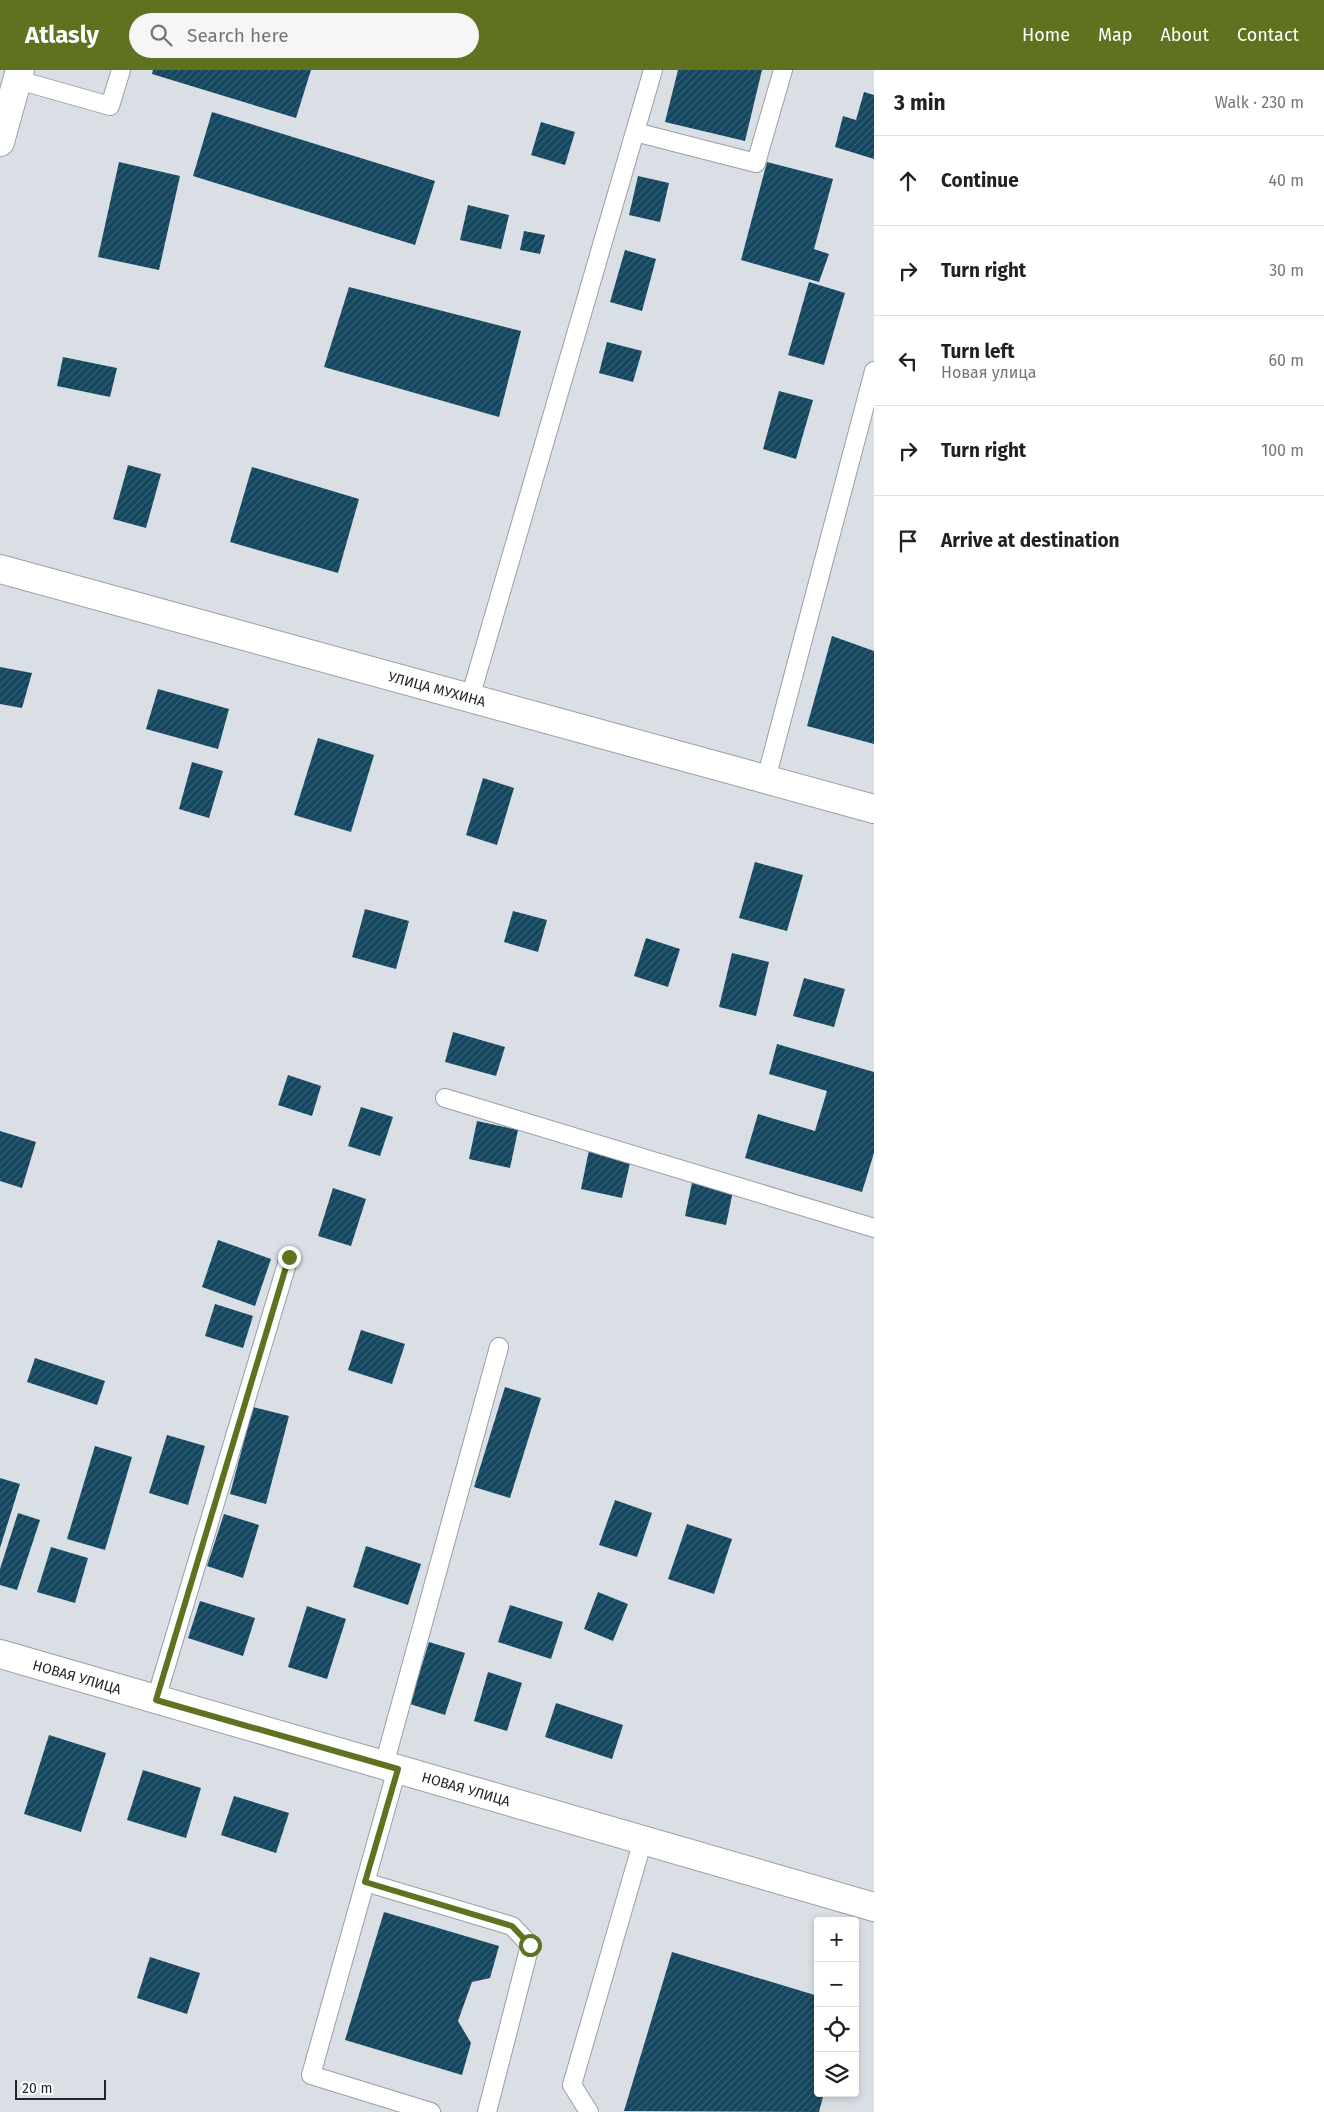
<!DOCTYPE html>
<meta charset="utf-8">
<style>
body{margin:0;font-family:"Fira Sans",sans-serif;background:#f6f6f6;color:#202124}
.controls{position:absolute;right:15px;bottom:15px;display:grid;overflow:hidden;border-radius:5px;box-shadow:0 2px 8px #0003}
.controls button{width:45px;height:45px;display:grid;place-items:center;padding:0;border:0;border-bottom:1px solid #e0e0e0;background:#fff;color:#202124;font:25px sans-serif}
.scale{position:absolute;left:15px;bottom:12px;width:91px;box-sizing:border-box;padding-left:5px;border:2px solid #222426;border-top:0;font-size:14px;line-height:18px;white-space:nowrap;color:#222426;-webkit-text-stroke:4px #fff;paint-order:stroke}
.stop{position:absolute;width:15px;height:15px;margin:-11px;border:4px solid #5e7220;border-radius:50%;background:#fff}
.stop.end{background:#5e7220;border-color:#fff;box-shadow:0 1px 5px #0008}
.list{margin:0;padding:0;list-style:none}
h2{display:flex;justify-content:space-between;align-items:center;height:65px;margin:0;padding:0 20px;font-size:21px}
h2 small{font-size:16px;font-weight:400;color:#757577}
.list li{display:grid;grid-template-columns:32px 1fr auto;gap:15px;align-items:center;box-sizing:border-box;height:90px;padding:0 20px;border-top:1px solid #e0e0e0}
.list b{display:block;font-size:19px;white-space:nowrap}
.list p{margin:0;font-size:16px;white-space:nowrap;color:#757577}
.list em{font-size:16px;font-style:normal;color:#757577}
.icon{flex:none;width:28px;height:28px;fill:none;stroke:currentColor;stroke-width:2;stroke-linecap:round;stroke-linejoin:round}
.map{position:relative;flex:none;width:874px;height:2042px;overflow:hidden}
header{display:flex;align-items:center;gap:30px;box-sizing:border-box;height:70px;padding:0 25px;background:#5e7220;color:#fff}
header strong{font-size:24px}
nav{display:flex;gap:28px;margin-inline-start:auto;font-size:18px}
.search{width:350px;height:45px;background:#f6f6f6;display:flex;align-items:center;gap:12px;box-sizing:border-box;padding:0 18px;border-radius:28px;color:#757577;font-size:19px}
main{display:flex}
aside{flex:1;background:#fff}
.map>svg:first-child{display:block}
.building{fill:url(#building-hatch)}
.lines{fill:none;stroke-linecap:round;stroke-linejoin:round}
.service-casing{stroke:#9a9ea5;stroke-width:20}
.minor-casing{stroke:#9a9ea5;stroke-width:30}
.secondary-casing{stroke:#9a9ea5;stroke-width:30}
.service{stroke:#fff;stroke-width:18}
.minor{stroke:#fff;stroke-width:28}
.secondary{stroke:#fff;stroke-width:28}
.route{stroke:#5e7220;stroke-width:6}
.labels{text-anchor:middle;stroke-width:5;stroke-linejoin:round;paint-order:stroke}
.street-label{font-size:14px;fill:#222426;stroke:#fff}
</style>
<header>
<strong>Atlasly</strong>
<div class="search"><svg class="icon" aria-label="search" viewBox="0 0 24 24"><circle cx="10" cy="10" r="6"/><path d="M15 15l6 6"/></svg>Search here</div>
<nav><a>Home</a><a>Map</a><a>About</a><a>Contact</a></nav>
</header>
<main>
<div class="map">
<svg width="874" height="2042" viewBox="0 0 874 2042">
<defs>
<pattern id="building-hatch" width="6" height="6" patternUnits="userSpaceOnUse" patternTransform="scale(1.25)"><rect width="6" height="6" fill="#14475f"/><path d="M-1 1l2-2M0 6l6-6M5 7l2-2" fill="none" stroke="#365f72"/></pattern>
</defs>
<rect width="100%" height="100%" fill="#dadfe6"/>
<path class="building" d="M153,0h158l-15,48 -144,-44z
M678,0h84l-17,71 -80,-19z
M864,22l10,3v64l-39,-12 8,-31 13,4z
M212,42l223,69 -20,64 -222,-69z
M541,52l34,10 -10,33 -34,-10z
M119,92l61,14 -21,94 -61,-13z
M767,92l66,17 -19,70 15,5 -10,28 -78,-22z
M638,106l31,7 -9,39 -31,-7z
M468,135l41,10 -8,34 -41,-9z
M524,161l21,4 -5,19 -20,-4z
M625,180l31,9 -14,52 -32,-9z
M809,212l36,11 -21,72 -36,-10z
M349,217l172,44 -22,86 -175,-50z
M607,272l35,9 -9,31 -34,-9z
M63,287l54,11 -7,29 -53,-11z
M779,321l34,9 -17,59 -33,-10z
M128,395l33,9 -15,54 -33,-9z
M252,397l107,32 -21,74 -108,-31z
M832,566l42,15v93l-67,-18z
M0,597l32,6 -10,35 -22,-4z
M158,619l71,20 -11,40 -72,-20z
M318,668l56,17 -23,77 -57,-17z
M192,692l31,9 -14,47 -30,-9z
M483,708l31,10 -17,57 -31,-10z
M755,792l48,13 -16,56 -48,-13z
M365,839l44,12 -13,48 -44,-12z
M513,841l34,9 -9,32 -34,-10z
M646,868l34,11 -12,38 -34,-11z
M732,883l37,9 -13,54 -37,-9z
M804,908l41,11 -11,38 -41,-11z
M453,962l52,15 -9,29 -51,-14z
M777,974l97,28v81l-12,39 -117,-34 13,-44 57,17 12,-40 -58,-17z
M288,1005l33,11 -9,30 -34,-11z
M361,1037l32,10 -13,39 -32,-10z
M477,1051l41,9 -8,38 -41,-9z
M0,1061l36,11 -14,46 -22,-7z
M589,1080l42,9 -9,39 -41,-9z
M693,1108l41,8 -8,39 -41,-9z
M333,1118l33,11 -15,47 -33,-10z
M218,1170l53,19 -16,47 -53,-19z
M215,1234l38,12 -10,32 -38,-12z
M361,1260l44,14 -13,40 -44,-14z
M35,1288l70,23 -8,24 -70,-23z
M505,1317l36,11 -31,100 -36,-11z
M253,1337l36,9 -23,88 -36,-10z
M167,1365l38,11 -17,59 -39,-12z
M95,1376l37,11 -27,93 -38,-11z
M0,1408l20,6 -20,64z
M615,1430l37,13 -15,44 -38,-12z
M18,1443l22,7 -23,70 -17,-5v-16z
M224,1444l35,11 -16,53 -36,-12z
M687,1454l45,15 -18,55 -46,-15z
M366,1476l55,18 -13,41 -55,-18z
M51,1477l37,11 -13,45 -38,-11z
M598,1522l30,12 -15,37 -29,-12z
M200,1531l55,17 -12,38 -55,-18z
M510,1535l53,17 -12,37 -53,-17z
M307,1536l39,13 -19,60 -39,-12z
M429,1572l36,11 -20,62 -35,-11z
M488,1602l34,11 -15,48 -33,-10z
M556,1633l67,22 -11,34 -67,-22z
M49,1665l57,18 -25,79 -57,-18z
M143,1700l58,18 -15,50 -59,-18z
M234,1726l55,17 -13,40 -55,-18z
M384,1842l115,34 -9,32 -18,4 -14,39 13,22 -9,32 -117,-35z
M672,1882l146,44v97h6l-5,19 -195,-1z
M150,1887l50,16 -13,41 -50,-16z"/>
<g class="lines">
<defs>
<path id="service" d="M18,10l92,26 11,-36
M635,62l121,31 27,-93
M470,628l183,-628
M766,709l108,-408
M445,1028l429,130
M156,1629l133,-442
M384,1695l115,-418
M397,1699l-86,306 120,37
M365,1812l147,44 18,19 -43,167
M589,2042l-17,-27 71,-245"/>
<path id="minor" d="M0,1584l874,253"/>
<path id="secondary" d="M0,72l20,-72
M0,499l874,240"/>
</defs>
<use href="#service" class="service-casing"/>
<use href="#minor" class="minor-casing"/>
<use href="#secondary" class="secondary-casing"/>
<use href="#service" class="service"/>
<use href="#minor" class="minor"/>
<use href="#secondary" class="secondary"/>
</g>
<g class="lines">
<path class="route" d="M289,1187l-133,443 242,69 -33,113 147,44 18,19"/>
</g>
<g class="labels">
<g class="street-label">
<text transform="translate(437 619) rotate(15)" y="5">УЛИЦА МУХИНА</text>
<text transform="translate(77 1607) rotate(16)" y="5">НОВАЯ УЛИЦА</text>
<text transform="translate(466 1719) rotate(16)" y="5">НОВАЯ УЛИЦА</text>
</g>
</g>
</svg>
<div class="controls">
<button>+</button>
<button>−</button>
<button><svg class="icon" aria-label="locate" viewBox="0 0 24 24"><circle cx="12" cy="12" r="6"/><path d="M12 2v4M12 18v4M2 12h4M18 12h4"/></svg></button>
<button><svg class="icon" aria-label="layers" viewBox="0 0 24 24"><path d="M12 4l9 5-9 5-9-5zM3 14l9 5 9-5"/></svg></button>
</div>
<div class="scale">20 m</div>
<div class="stop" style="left:530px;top:1875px"></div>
<div class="stop end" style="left:289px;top:1187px"></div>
</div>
<aside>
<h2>3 min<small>Walk · 230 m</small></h2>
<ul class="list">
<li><svg class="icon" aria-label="ahead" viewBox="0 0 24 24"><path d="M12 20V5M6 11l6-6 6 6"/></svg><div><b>Continue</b></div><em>40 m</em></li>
<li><svg class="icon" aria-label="right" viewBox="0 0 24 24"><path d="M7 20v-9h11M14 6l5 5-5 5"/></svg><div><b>Turn right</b></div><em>30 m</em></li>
<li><svg class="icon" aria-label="left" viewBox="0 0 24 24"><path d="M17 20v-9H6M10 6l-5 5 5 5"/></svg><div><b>Turn left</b><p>Новая улица</p></div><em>60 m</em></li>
<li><svg class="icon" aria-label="right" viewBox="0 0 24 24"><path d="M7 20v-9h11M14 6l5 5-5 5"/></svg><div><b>Turn right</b></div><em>100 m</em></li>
<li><svg class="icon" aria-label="arrive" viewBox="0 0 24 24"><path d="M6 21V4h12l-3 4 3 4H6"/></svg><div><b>Arrive at destination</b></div></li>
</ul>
</aside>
</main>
